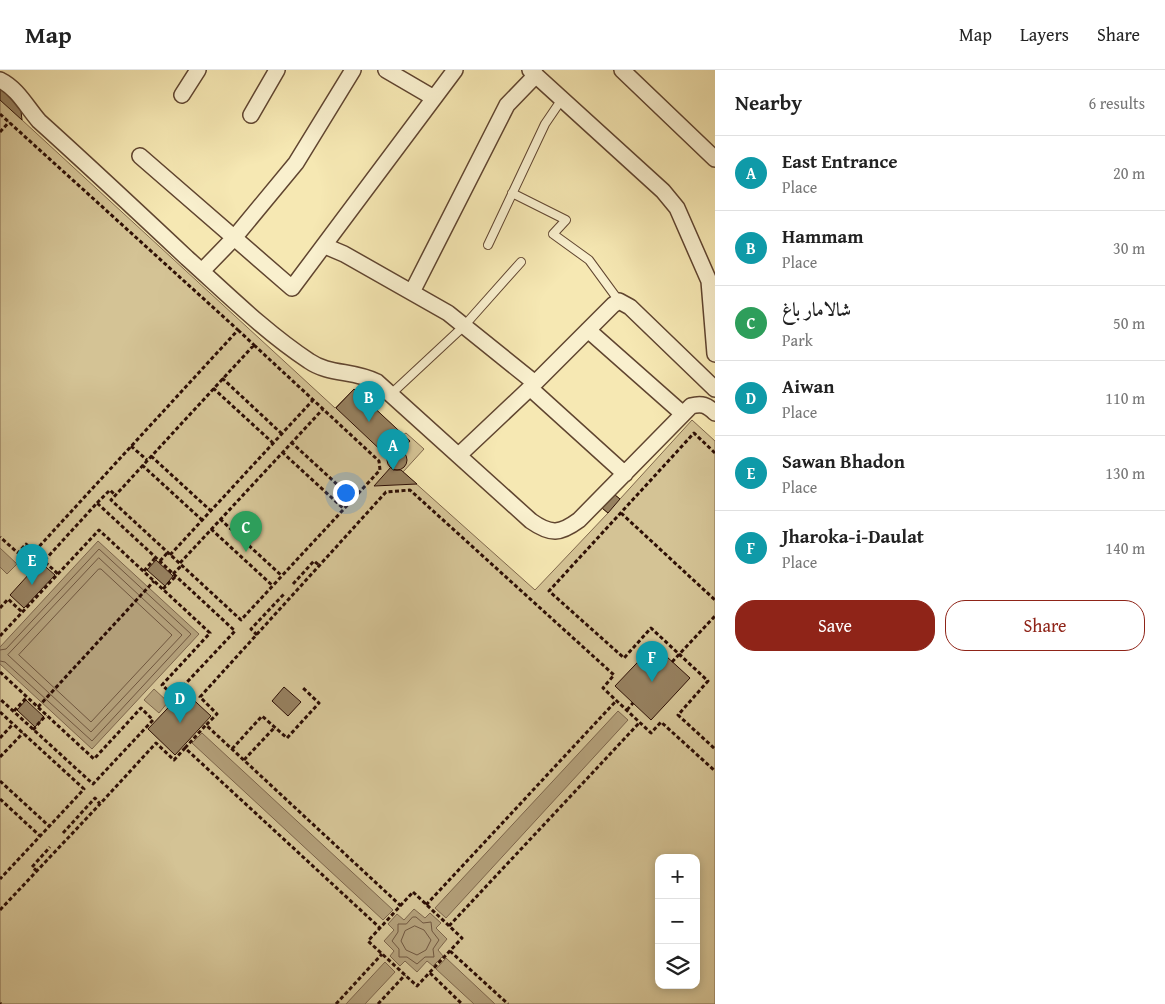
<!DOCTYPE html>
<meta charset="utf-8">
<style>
body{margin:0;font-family:"Gentium Book Plus",Amiri,serif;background:#f6f6f6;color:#222}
.controls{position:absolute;right:15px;bottom:15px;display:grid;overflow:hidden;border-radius:10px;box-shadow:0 2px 8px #0003}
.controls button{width:45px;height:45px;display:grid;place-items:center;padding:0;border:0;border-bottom:1px solid #e0e0e0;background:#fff;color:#222;font:25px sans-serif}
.you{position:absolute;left:345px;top:422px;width:18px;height:18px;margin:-12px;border:4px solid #fff;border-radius:50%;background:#1a73e8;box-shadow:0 0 0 8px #1a73e833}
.badge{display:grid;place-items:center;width:32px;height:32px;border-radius:50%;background:#8f2418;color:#fff;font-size:16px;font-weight:700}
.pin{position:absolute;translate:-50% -41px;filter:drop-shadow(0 1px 2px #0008)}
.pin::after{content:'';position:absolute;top:26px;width:18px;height:15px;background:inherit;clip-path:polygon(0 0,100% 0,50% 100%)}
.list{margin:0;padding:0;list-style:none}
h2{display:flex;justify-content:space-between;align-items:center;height:65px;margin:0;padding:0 20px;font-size:21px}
h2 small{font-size:16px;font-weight:400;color:#767676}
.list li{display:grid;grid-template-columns:32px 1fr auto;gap:15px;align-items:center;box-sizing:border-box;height:75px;padding:0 20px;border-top:1px solid #e0e0e0}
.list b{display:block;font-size:19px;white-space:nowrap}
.list p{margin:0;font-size:16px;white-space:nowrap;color:#767676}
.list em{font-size:16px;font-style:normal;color:#767676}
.actions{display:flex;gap:10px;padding:15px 20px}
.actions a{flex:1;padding:11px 0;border:1px solid #8f2418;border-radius:20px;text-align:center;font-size:18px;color:#8f2418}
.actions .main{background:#8f2418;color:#fff}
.icon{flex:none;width:28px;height:28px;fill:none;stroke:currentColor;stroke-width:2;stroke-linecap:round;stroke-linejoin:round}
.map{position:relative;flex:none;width:715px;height:934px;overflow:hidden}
header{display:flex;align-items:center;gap:30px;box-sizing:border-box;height:70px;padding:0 25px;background:#fff;border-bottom:1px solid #e0e0e0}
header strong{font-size:24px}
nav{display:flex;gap:28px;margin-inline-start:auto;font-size:18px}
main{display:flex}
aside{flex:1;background:#fff}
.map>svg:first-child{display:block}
.green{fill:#d4c395;stroke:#81694d;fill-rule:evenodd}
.water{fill:#b29e78;stroke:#7d654a}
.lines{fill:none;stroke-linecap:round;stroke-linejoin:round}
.shore{stroke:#70563e;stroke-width:1}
.building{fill:#96805f;stroke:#2e0f05}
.service-casing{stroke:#604530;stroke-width:10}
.minor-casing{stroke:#604530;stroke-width:18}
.path{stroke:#2e0f05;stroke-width:3;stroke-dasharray:4 2.5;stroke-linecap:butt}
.service{stroke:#f9f0ce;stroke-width:8}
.minor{stroke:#f9f0ce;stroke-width:15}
</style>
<header>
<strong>Map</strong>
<nav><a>Map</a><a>Layers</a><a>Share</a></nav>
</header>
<main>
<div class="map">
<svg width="715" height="934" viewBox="0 0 715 934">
<rect width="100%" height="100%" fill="#f6e8b3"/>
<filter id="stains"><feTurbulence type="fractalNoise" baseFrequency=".004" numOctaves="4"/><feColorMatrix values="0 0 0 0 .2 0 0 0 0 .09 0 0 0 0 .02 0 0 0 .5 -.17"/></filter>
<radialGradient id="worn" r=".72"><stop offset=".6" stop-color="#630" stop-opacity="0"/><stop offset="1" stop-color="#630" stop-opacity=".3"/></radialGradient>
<path class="green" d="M0,18l22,32 313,288 19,-19 49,46 3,-2 18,16 -21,23 132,118 73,-77 -6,-5 13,-13 5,4 72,-79 23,21v563h-715zM659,788h37v127h-37z"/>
<path class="water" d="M98,471l101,93 -107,115 -92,-85v-17z
M0,478l17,16 -10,10 -7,-7z
M154,619l14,13 -9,11 -15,-13z
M618,641l10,9 -182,198 -11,-10z
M202,663l191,177 -10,10 -191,-177z
M414,839l11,9 5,-5 11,10 -5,5 11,11 -9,11 5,6 -10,10 -6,-5 -10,11 -12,-11 -5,5 -10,-10 4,-5 -10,-10 10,-11 -6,-6 9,-10 7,6z
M446,888l49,46h-21l-38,-35z
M385,892l10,10 -30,32h-19z"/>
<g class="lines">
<path class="shore" d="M99,488l83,77 -91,97 -83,-77z
M99,499h2l71,66 -81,87 -72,-67z
M0,580l6,-1 93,-100 92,85 -99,107 -87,-79 -5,-1
M413,847h3l7,6 8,-1 1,9 7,9 -6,9 1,8h-9l-8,7 -10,-7h-8v-8l-7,-8 6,-9v-8h8z
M415,856l9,4 7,10 -5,10 -9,5 -11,-5 -5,-9 4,-10z"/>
</g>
<path class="building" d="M0,18l20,14 2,18 -22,-20z
M354,319l56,52 -9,10h-8l-5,6 -52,-49z
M387 390a10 10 0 1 1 20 0a10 10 0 1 1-20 0Z
M391,397l2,3h8l16,14 -43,2z
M615,425l5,4 -12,14 -6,-5z
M156,490l17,16 -8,10 -18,-16z
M40,492l15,13 -31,33 -14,-13z
M654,575l36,33 -39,42 -36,-34z
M284,617l17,15 -13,14 -16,-15z
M184,621l27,25 -36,39 -27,-26z
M26,630l18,17 -9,10 -18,-17z"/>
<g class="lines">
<defs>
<path id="service" d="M512,123l54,27 -13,14 36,26 30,41
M488,175l57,-121 17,-25
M391,324l73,-68 57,-64"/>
<path id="minor" d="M386,0l48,28
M530,0l133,121 14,17 32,73 6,73
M622,0l93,89
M0,10c18,9 26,26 39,41 50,45 99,91 148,137 39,35 78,74 122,103 20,14 45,9 68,21l154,139c20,14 29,13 48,-1l112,-114c11,-3 16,-1 24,7
M182,25l16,-25
M251,45l26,-45
M140,86l152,132 163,-218
M325,176l19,8 104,59 87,70
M202,201l32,-33 62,-75 57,-93
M412,222l95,-187 29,-30
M588,260l95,84
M530,318l95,86
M459,385l71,-67 83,-83 6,-4 11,6 85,82"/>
</defs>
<use href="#service" class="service-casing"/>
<use href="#minor" class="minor-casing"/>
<path class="path" d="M0,44l238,216 -204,222 -8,-8 -8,9 -18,-16
M0,62l9,-10
M238,260l16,15
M254,275l125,116 1,9 -139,150 -130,-120z
M222,308l60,56
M213,318l60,55
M291,372l62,57
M131,376l16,14
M282,382l62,57
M715,383l-21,-20 -145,158 75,67 27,-30 57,53 -30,34 37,34
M151,386l60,55
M142,395l60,55
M97,433l13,-13 5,5
M621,443l94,87
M220,449l62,57
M211,459l62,57
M170,485l143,-155
M160,491l8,-9
M180,493l143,-154
M144,501l12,-14
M173,504l9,-9
M293,514l21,-23 6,5
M163,519l13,-13
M0,538l8,-9 14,13
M257,565l-6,-6 33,-35
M0,566l99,-106 111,103 -48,52 12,11 61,-65 -138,-128 -53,58 14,13
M672,592l43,-46
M0,602l94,87 47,-51 12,12 -60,64 -93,-85
M38,637l116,-126
M627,640l6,-7
M14,641l13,-14
M0,642l84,77 -84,90
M33,660l13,-15
M0,668l13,-14
M185,678l21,-23
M232,679l30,-33 25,22 32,-35 -16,-15
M0,687l23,-24
M244,690l31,-33
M0,711l49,45
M0,729l40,37
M63,763l32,-35 5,6 56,-61 18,17 11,-12 195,180
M37,801l-5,-4 18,-20
M413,822l49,46 -45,48 -49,-45z
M426,835l190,-204
M401,836l-195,-181 11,-11 -17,-17 186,-205 24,-2 204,185 -11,13 48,45 10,-11 54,49
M0,840l100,-106
M449,856l191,-204
M450,881l58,53
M430,903l32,31
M0,933l1,1
M336,934l46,-50
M378,934l27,-29"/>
<use href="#service" class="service"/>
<use href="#minor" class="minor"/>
</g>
<rect width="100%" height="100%" filter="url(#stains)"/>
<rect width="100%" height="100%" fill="url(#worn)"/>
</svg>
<div class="controls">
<button>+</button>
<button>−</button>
<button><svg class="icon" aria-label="layers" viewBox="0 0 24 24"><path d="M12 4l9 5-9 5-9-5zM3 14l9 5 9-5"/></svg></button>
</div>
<div class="you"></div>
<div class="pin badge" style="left:393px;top:400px;background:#0f9aa8">A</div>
<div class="pin badge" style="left:369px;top:352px;background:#0f9aa8">B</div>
<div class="pin badge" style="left:246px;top:482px;background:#2e9e5b">C</div>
<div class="pin badge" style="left:180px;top:653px;background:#0f9aa8">D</div>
<div class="pin badge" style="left:32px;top:515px;background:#0f9aa8">E</div>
<div class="pin badge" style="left:652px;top:612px;background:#0f9aa8">F</div>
</div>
<aside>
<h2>Nearby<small>6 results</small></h2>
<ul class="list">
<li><span class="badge" style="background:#0f9aa8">A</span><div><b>East Entrance</b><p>Place</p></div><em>20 m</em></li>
<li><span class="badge" style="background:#0f9aa8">B</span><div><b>Hammam</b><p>Place</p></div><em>30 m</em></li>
<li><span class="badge" style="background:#2e9e5b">C</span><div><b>شالامار باغ</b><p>Park</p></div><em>50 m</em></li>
<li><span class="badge" style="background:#0f9aa8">D</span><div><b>Aiwan</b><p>Place</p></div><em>110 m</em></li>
<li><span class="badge" style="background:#0f9aa8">E</span><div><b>Sawan Bhadon</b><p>Place</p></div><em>130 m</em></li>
<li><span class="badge" style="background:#0f9aa8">F</span><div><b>Jharoka-i-Daulat</b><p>Place</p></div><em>140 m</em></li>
</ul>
<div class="actions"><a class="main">Save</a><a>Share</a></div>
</aside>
</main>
